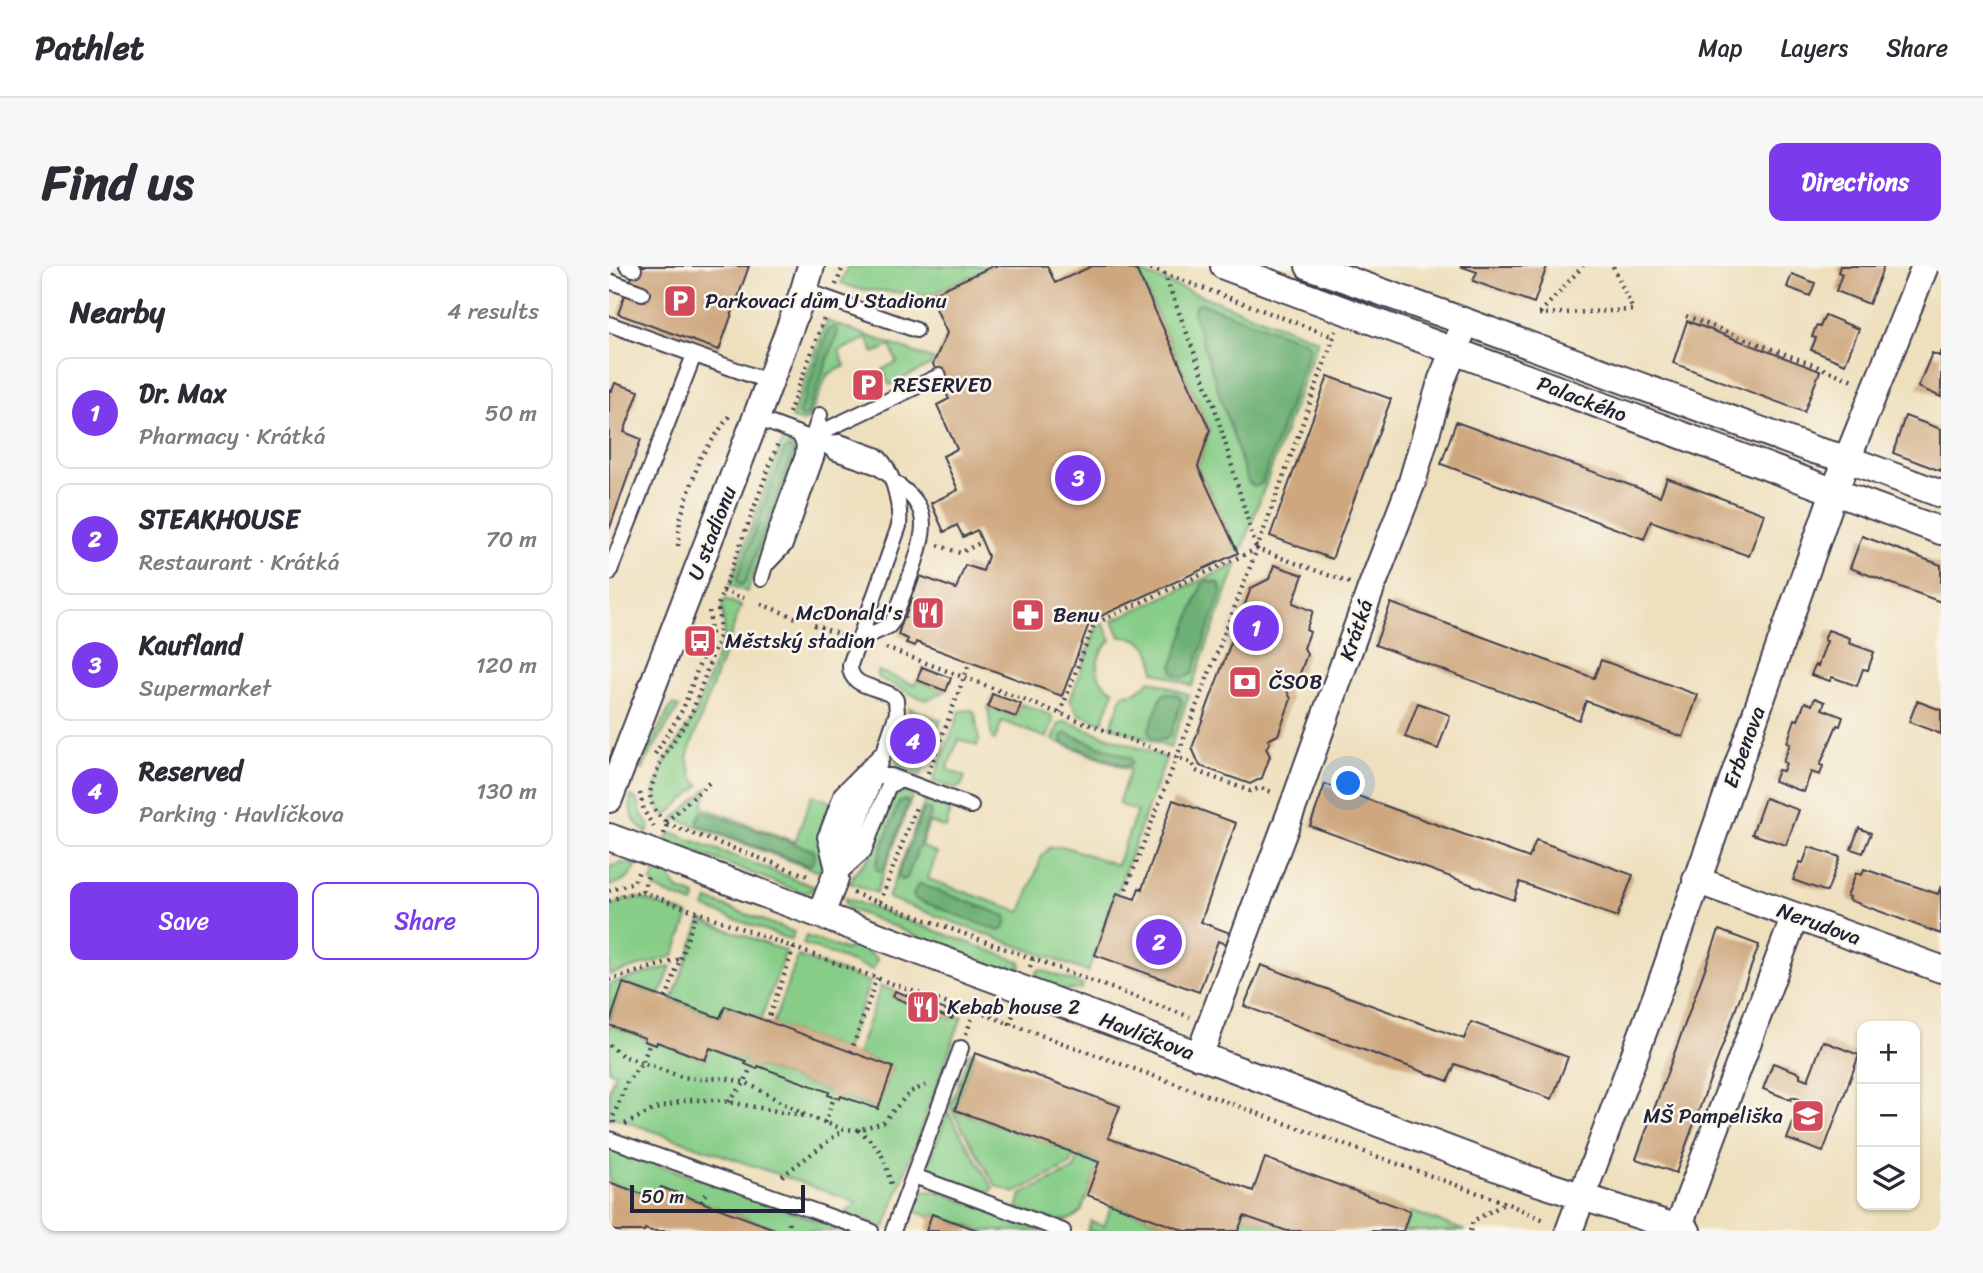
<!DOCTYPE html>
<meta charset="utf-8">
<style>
body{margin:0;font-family:Sriracha,sans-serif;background:#f7f7f7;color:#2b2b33}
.controls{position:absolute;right:21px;bottom:21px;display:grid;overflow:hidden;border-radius:14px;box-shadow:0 2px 5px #0004}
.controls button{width:63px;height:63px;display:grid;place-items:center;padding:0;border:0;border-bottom:2px solid #e1e1e2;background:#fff;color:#2b2b33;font:35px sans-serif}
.scale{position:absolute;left:21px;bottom:18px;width:175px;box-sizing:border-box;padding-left:7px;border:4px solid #22223b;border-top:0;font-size:19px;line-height:24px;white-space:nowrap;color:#22223b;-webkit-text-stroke:5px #fbf7ec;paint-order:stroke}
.you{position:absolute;left:740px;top:518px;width:24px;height:24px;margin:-18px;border:5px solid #fff;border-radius:50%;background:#1a73e8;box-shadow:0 0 0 10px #1a73e833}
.badge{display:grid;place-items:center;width:46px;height:46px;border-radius:50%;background:#7c3aed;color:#fff;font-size:23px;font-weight:700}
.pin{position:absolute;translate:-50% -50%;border:4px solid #fff;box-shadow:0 2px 7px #0006}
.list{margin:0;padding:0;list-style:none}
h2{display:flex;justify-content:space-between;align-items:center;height:91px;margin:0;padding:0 28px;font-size:30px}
h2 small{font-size:23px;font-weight:400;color:#7c7c81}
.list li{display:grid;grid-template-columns:46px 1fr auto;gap:21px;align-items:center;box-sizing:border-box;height:112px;margin:0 14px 14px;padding:0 14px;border:2px solid #e1e1e2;border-radius:14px}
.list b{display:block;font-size:26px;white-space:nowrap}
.list p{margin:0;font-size:23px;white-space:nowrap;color:#7c7c81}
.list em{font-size:23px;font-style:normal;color:#7c7c81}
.actions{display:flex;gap:14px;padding:21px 28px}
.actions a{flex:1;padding:16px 0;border:2px solid #7c3aed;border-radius:14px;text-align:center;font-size:24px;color:#7c3aed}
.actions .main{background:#7c3aed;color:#fff}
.icon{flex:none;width:38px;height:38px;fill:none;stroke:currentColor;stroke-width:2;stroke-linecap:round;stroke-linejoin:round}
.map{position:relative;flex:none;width:1332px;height:965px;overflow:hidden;border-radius:14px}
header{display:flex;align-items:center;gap:42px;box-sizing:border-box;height:98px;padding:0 35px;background:#fff;border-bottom:2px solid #e1e1e2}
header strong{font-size:33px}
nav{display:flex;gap:38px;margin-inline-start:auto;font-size:24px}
.intro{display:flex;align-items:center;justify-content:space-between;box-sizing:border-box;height:168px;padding:0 42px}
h1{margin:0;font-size:49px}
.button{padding:18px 32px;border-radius:14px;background:#7c3aed;color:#fff;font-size:24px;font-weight:700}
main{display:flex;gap:42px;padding:0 42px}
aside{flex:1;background:#fff;border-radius:14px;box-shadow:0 2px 5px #0004}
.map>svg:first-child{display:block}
.green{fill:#87cd88;stroke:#547862;stroke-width:2}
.forest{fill:#6db074;stroke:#486958;stroke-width:2}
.building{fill:#cea77f}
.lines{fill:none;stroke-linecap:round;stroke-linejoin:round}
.lane-casing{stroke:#413e4e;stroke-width:18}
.street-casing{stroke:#413e4e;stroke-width:30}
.path{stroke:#413e4e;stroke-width:4.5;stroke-dasharray:2 5;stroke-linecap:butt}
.lane{stroke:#fff;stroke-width:14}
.street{stroke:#fff;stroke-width:26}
.labels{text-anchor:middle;stroke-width:5;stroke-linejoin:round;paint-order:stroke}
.poi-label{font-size:21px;fill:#22223b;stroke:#fbf7ec;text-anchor:start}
.street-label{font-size:21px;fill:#22223b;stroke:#fbf7ec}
</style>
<header>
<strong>Pathlet</strong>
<nav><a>Map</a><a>Layers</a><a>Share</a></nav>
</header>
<div class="intro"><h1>Find us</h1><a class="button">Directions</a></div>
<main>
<aside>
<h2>Nearby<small>4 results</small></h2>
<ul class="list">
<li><span class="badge">1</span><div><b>Dr. Max</b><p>Pharmacy · Krátká</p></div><em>50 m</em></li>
<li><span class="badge">2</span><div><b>STEAKHOUSE</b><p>Restaurant · Krátká</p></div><em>70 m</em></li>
<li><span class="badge">3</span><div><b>Kaufland</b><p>Supermarket</p></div><em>120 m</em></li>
<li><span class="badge">4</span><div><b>Reserved</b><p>Parking · Havlíčkova</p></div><em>130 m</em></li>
</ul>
<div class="actions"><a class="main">Save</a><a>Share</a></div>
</aside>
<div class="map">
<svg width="1332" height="965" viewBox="0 0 1332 965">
<rect width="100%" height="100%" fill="#fbf7ec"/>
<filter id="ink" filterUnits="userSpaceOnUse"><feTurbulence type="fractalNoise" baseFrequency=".0143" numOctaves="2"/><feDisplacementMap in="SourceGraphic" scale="14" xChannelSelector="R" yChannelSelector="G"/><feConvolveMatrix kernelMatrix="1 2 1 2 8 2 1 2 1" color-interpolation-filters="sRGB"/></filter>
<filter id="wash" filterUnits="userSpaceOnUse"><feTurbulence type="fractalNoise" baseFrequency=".00686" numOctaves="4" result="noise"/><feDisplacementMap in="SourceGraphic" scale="28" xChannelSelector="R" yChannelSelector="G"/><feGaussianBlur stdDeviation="1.57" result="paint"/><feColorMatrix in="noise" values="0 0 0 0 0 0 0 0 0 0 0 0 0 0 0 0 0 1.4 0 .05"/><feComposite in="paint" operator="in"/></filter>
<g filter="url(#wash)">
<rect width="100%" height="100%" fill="#eedfbd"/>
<path class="green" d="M239,0h145l-63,29 -72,-6 -17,-6z
M528,5l181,69 -77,212 -3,1 -40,-86 12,-37z
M218,55l108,39 -2,4 -44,21 -6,-16 14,-7 -7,-16 -16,7 -7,-15 -28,13 6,15 -18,9 -18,44 -6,3 -12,-3z
M174,174l12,6 2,6 -50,140 -17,-7z
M628,298l-45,122 -38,-15c0,-23 -11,-35 -34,-34l-7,-17z
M116,333l16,7 -54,151 6,21 7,7 -34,31 -8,-9 -3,-11v-7l10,-27 30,-47 30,-80 -3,-28z
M495,358l7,16c-18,16 -20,38 3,51l-12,32 -23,-9 -9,-14 27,-73z
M269,405l37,14 2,-5 29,11 -20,9c-12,-4 -18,-7 -28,-13 -8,-6 -16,-4 -21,-12z
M541,414l39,15 -19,53 -59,-22 12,-32c12,1 20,-5 27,-14z
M412,438l30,11 2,6 -6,17 -45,-17 -7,19 -3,-1 -4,-32 28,10z
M63,439l7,2 -30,48 -6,15 -3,-1 5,-16z
M300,442l32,12 -21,56c-13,-5 -26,-7 -24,-24l21,8 12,-30 -21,-8z
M351,445l12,-1 3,3 4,28 -2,5 -18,-7 -12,30 18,8 -4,9 -7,3 -21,-8z
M456,455l101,37 -78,214 -200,-74 38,-99 20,8 4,5 -4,16 -17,-6 -8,24 16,7 -9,26 93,33 21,-56 7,-8 14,-2 54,19 20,-54 -19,-7 12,-34 -77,-30 6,-16z
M99,522l-6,19 93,35 17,-47 19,7 -11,30 5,28 -5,12 -146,-54z
M295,525l9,3 -37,99 -26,-10c6,-18 11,-13 19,-26 10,-17 13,-63 35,-66z
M22,530l6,3 5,16 8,11 -3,7c-13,-9 -19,-21 -16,-37z
M64,567l142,54 -4,4 -8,2 -137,-53 3,-6z
M13,597l15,1c-7,17 -12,16 -28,22v-19z
M47,604l15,6 6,13 19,7 -3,8 -38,-15 -3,-7z
M28,632l12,3 40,14 -15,41 -65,19v-67l15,-8z
M236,632l174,63 2,3 -3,14 -62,-23 -58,-27 -49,-19 -4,-5z
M99,634l86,32 -3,8 -86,-32z
M92,654l85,31 -25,68 -36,-13 -5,12 -48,-18z
M197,670l39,14 13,-6 19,15 -4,11 -70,-26z
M189,690l72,26 -25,68 -72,-26z
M62,700l-11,30 -37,-13 -14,39v-38z
M429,704h4l41,15 -1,4 -26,2 -24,-9z
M272,720l14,5 -2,6 18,7 21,12 2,-4 17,7 3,-6 8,3 -77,211 -41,-13 13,-12 -244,-85 -4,2v-28l6,-18 -6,-2v-46l36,13 -1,3 12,4 1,-3 48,18 5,-12 36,13v3l11,5 1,-3 71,26 11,7 1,-3 36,13 16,-41 -36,-14z
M361,786l5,1 -20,57 120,43 -5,12 -55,28 -19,-7 -46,-79z
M339,846l45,76 -2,4 -15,-6 -2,6 -49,-18z
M0,881l237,84h-65l-120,-44 -5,12 -47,-17z
M470,889l21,7 -19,49c-17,20 -43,4 -64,-3l4,-13 53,-26z
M328,925l109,40h-70v-2l-43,-15 -2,3 -20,-7 4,-9 8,-9z
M503,938l73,27h-98l4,-10 13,5z
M801,945l56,20h-63z
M635,950l43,15h-49z"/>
<path class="forest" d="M591,37l106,39 4,5 -48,136 -4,3h-4l-6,-4 -55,-169 2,-7z
M224,61l3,1 2,4 -31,84 -5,2 -4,-3 1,-3 30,-83z
M179,182l4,1 1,5 -48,129 -4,2 -4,-3v-3l47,-128z
M598,315l12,2 3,9 -30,82 -8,4 -11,-5 -1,-7 30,-82z
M557,427l12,2 4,6 -13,36c-8,6 -21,3 -20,-8l13,-33z
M457,467l64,25 2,5 -3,3h-4l-62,-23 -1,-8z
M295,534l3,1 1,4 -24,64 -5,2 -3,-3v-4l23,-62z
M317,543l4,1 1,4 -24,64 -5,2 -4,-3v-3l24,-63z
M93,545l111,39 2,5 -3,9 -5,1 -108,-39 -2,-5z
M311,618l86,32 1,5 -3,8 -5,2 -84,-32 -2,-4 4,-9z"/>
<g id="blocks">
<path class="building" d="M27,0h113l-30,84 -101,-36z
M384,0h54l8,17 37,-17h31l14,5 73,159 -12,37 40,86 -148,68 -28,75 -146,-54 -1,4 -9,-3 2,-4 -10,-4 3,-10 -3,-1 3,-8 4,1 7,-19 -4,-1 3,-9 4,2 5,-14 36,13 9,-24 18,6 5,-15 -11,-26 -14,7 -6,-12 -13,7 -13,-29 27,-13 -15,-34 14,-7 -20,-44 12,-6 -16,-35 14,-31 -17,-38z
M851,0h87l-13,37 -61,-22 4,-9z
M1231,0h44l-15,38 -33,-13 6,-17 -4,-2z
M1183,8l23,9 -5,13 -23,-9z
M1216,49l34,14 -14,35 -34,-14 5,-12 -4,-1 4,-11 4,1z
M1078,55l133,50 -16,41 -131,-49z
M1332,85v46l-23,-10 14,-34 7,3z
M719,110l63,23 -59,160 -62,-23z
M6,117l24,8 -15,41 17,7 -32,91v-140l3,1z
M1296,150l36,13v42l-48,-18z
M847,156l204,74 7,-18 97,36 -15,42 -98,-35 -7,18 -203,-75z
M1253,270l79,29v37l-91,-34z
M665,299l29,10 -10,28 20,8 -7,19 4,2 -6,16 3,6 -8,22 -9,5 1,2 -4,8 4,8 -13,36 -10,5 2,3 -4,5 4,8 -8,22 -12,6 -50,-18 -8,-18 59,-160 18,-9z
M782,337l203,75 7,-18 97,35 -15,42 -97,-36 -7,19 -204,-75z
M1219,364l22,8 -1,5 25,9 -6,18 -5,-1 -6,17 -25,-9 -2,4 -19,-6 4,-10 3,1 4,-12 5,-13 -3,-1z
M313,401l29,11 -5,13 -29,-11z
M383,428l29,10 -5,13 -28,-10z
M1206,432l10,4 -3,7 21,8 -3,9 -3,-1 -17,40 3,1 -3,9 -9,-3 -7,20 -30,-11 4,-11 5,1 3,-8 -3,-1 7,-18 -3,-1 8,-24 3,1 7,-18 7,3z
M1308,435l24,9v24l-32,-12z
M809,437l32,12 -12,34 -33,-12z
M716,518l204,74 7,-18 97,35 -16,42 -97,-35 -6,18 -204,-74z
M1156,532l34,12 -13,35 -34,-11z
M564,534l63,23 -35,99 29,11 -4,11 -8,-3 -19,51 -104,-37 22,-62 18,6 4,-11 3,1z
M1250,562l12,5 -8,20 -12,-4z
M1200,581l31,10 -13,35 -34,-12 7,-18 3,1z
M1255,603l74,25 3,-8v48l-92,-34 1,-3 -3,-1 9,-23 6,2z
M1110,664l40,15 -83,228 -40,-14z
M652,699l203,74 7,-17 97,35 -16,42 -97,-35 -7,17 -204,-75z
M14,717l97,35 5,-12 168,61 -15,42 -37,-13 -1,3 -12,-4 1,-3 -71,-26 -1,3 -12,-5 1,-3 -36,-13 -5,12 -48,-18 -1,3 -12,-4 1,-3 -36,-13z
M286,725l59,22 -2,6 -18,-7 -2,4 -23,-8 2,-4 -18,-7z
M1214,775l36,14 -36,97 -36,-13 15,-39 -10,-3 -1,3 -28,-11 10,-26 27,10v4l8,3z
M366,787l145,53 -12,32 145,53 12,-33 145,53 -7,20h-116l-43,-15 -6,15h-53l-98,-36 12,-33 -144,-52z
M0,916l47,17 5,-12 119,44h-129l-6,-2 -1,2h-29l-6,-2z
M323,948l48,17h-54z"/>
</g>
</g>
<g filter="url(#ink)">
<use href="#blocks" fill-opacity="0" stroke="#413e4e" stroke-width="2"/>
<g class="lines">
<defs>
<path id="lane" d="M18,0l7,3
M0,15l33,12
M195,24l112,40
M0,58l161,58
M147,152l67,25 13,10 41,14 12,8
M204,170l7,-21
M200,172l130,-62
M214,177l17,-1 36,13c17,13 25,50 23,71l-49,139c-1,23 28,21 43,31l3,4 1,13 -44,129 -12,19 -6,17
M159,297l17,-18 32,-90v-11l-3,-4
M0,307l85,-218
M152,313l14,-46 28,-78 1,-11 -5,-10
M251,373l29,-13 4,-5c9,-25 30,-71 30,-96 0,-7 -2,-15 -6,-21 -5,-10 -16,-16 -24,-23
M232,595l-2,-21 15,-42 20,-19 5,-3h12l80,30
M232,606l23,-21 24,-64 9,-6h6
M226,612l-10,-41 2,-4 15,-40 38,-38
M0,873l262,92
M305,910l149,55
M284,965l68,-183"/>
<path id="street" d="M615,0l717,265
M700,0l157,56 348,128 33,9 94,35
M0,533l147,-381 48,-128 7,-24
M0,571l478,176 429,162 171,56
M1087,614l245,89
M212,648l14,-36
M590,790l96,-255 75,-210 42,-109 30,-103 24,-57
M1069,962l117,-312
M960,965l93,-250 172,-489 91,-226"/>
</defs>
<use href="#lane" class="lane-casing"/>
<use href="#street" class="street-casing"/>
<path class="path" d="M535,0l190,71
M555,7l50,132 42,143
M227,19l7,-19
M931,47l43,-47
M930,48l94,-4 -20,-44
M1077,50l169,65
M180,147l36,-97
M329,279l22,8 22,-11
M69,280l2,-27 20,-61 29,-42
M114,325l21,7
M152,338l38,15
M205,359l27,10
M277,382l306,115 4,8 54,20 11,-3 13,5
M451,447l34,-89 163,-75 93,34
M46,488l28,-45 28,-76 -2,-24
M319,507l42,-111
M31,527l4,18 10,16v3
M57,556l46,-42
M58,558l144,53
M55,568l3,-10 -9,-9 -5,-7 -3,-13 1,-7 10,-28 31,-47 28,-79 -2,-29 60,-162
M517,623l131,-340 79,-218
M0,625l25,-9 5,-11
M33,626l322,118h11l35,14
M244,627l180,66
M0,635l15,-6 18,-3 6,-16
M271,636l37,-97
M421,701l3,-8 157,58
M0,714l71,-21
M57,732l31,-86
M406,743l-5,15 496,179 38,17
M158,756l27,-74
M357,768l9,-24
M0,779l14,11 59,21 18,2 24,-1 21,4 62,34 36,13 15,1 25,-8 27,-30 19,-8
M242,786l26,-74
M120,836l16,-20 6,-16
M5,857l-1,-6 14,-35 15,-19 8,-20
M216,857l9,-26
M16,858l30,-15 31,-9h32l85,16
M249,864c24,18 26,27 33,55
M173,910l61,-46
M93,936l5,-12
M177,965l5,-12
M861,965l3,-10 33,-18"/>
<use href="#lane" class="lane"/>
<use href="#street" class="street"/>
</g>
</g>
<defs>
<symbol id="parking-square" viewBox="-11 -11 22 22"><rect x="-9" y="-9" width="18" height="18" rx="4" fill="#d1495b" stroke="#fbf7ec"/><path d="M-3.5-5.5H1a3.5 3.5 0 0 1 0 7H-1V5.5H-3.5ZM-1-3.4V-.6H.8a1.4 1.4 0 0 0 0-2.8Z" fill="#fff"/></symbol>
<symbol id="restaurant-square" viewBox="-11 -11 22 22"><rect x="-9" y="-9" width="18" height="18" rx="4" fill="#d1495b" stroke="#fbf7ec"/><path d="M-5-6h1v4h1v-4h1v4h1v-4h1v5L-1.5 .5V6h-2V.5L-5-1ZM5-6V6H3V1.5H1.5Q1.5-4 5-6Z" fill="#fff"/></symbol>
<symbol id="pharmacy-square" viewBox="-11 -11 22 22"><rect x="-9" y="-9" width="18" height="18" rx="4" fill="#d1495b" stroke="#fbf7ec"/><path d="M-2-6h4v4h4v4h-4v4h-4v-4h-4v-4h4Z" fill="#fff"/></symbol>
<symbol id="bus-square" viewBox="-11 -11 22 22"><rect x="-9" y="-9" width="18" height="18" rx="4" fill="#d1495b" stroke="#fbf7ec"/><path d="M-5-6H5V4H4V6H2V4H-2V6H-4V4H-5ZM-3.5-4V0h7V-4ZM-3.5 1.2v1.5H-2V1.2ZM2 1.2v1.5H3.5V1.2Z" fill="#fff"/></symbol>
<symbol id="bank-square" viewBox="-11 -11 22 22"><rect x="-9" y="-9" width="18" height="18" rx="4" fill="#d1495b" stroke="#fbf7ec"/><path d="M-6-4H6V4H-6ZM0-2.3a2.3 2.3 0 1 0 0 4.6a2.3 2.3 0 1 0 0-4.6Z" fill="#fff"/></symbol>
<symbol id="school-square" viewBox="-11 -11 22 22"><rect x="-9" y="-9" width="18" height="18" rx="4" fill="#d1495b" stroke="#fbf7ec"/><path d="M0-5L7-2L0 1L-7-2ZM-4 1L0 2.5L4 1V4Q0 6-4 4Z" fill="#fff"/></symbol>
</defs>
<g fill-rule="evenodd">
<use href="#parking-square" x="52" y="16" width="38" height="38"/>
<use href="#parking-square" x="240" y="100" width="38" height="38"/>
<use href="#restaurant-square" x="300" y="328" width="38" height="38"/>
<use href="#pharmacy-square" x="400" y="330" width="38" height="38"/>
<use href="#bus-square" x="72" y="356" width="38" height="38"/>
<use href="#bank-square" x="617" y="397" width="38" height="38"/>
<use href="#restaurant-square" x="295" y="722" width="38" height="38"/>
<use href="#school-square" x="1180" y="831" width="38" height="38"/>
</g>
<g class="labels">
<g class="poi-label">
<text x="96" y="42">Parkovací dům U Stadionu</text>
<text x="284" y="126">RESERVED</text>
<text x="294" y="354" text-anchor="end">McDonald's</text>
<text x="444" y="356">Benu</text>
<text x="116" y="382">Městský stadion</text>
<text x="660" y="423">ČSOB</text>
<text x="338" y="748">Kebab house 2</text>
<text x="1174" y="857" text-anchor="end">MŠ Pampeliška</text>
</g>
<g class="street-label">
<text transform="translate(973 133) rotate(21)" y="7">Palackého</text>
<text transform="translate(103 267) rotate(-69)" y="7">U stadionu</text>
<text transform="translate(747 364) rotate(-71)" y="7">Krátká</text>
<text transform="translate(1135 481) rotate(-70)" y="7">Erbenova</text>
<text transform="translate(1210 658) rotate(20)" y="7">Nerudova</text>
<text transform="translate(538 770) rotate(21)" y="7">Havlíčkova</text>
</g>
</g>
</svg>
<div class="controls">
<button>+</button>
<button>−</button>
<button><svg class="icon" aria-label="layers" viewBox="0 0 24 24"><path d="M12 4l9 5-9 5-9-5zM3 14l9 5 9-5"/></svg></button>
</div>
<div class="scale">50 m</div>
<div class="you"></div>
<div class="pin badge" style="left:647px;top:362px">1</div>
<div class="pin badge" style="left:550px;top:676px">2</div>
<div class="pin badge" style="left:469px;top:212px">3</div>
<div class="pin badge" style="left:304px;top:475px">4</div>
</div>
</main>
